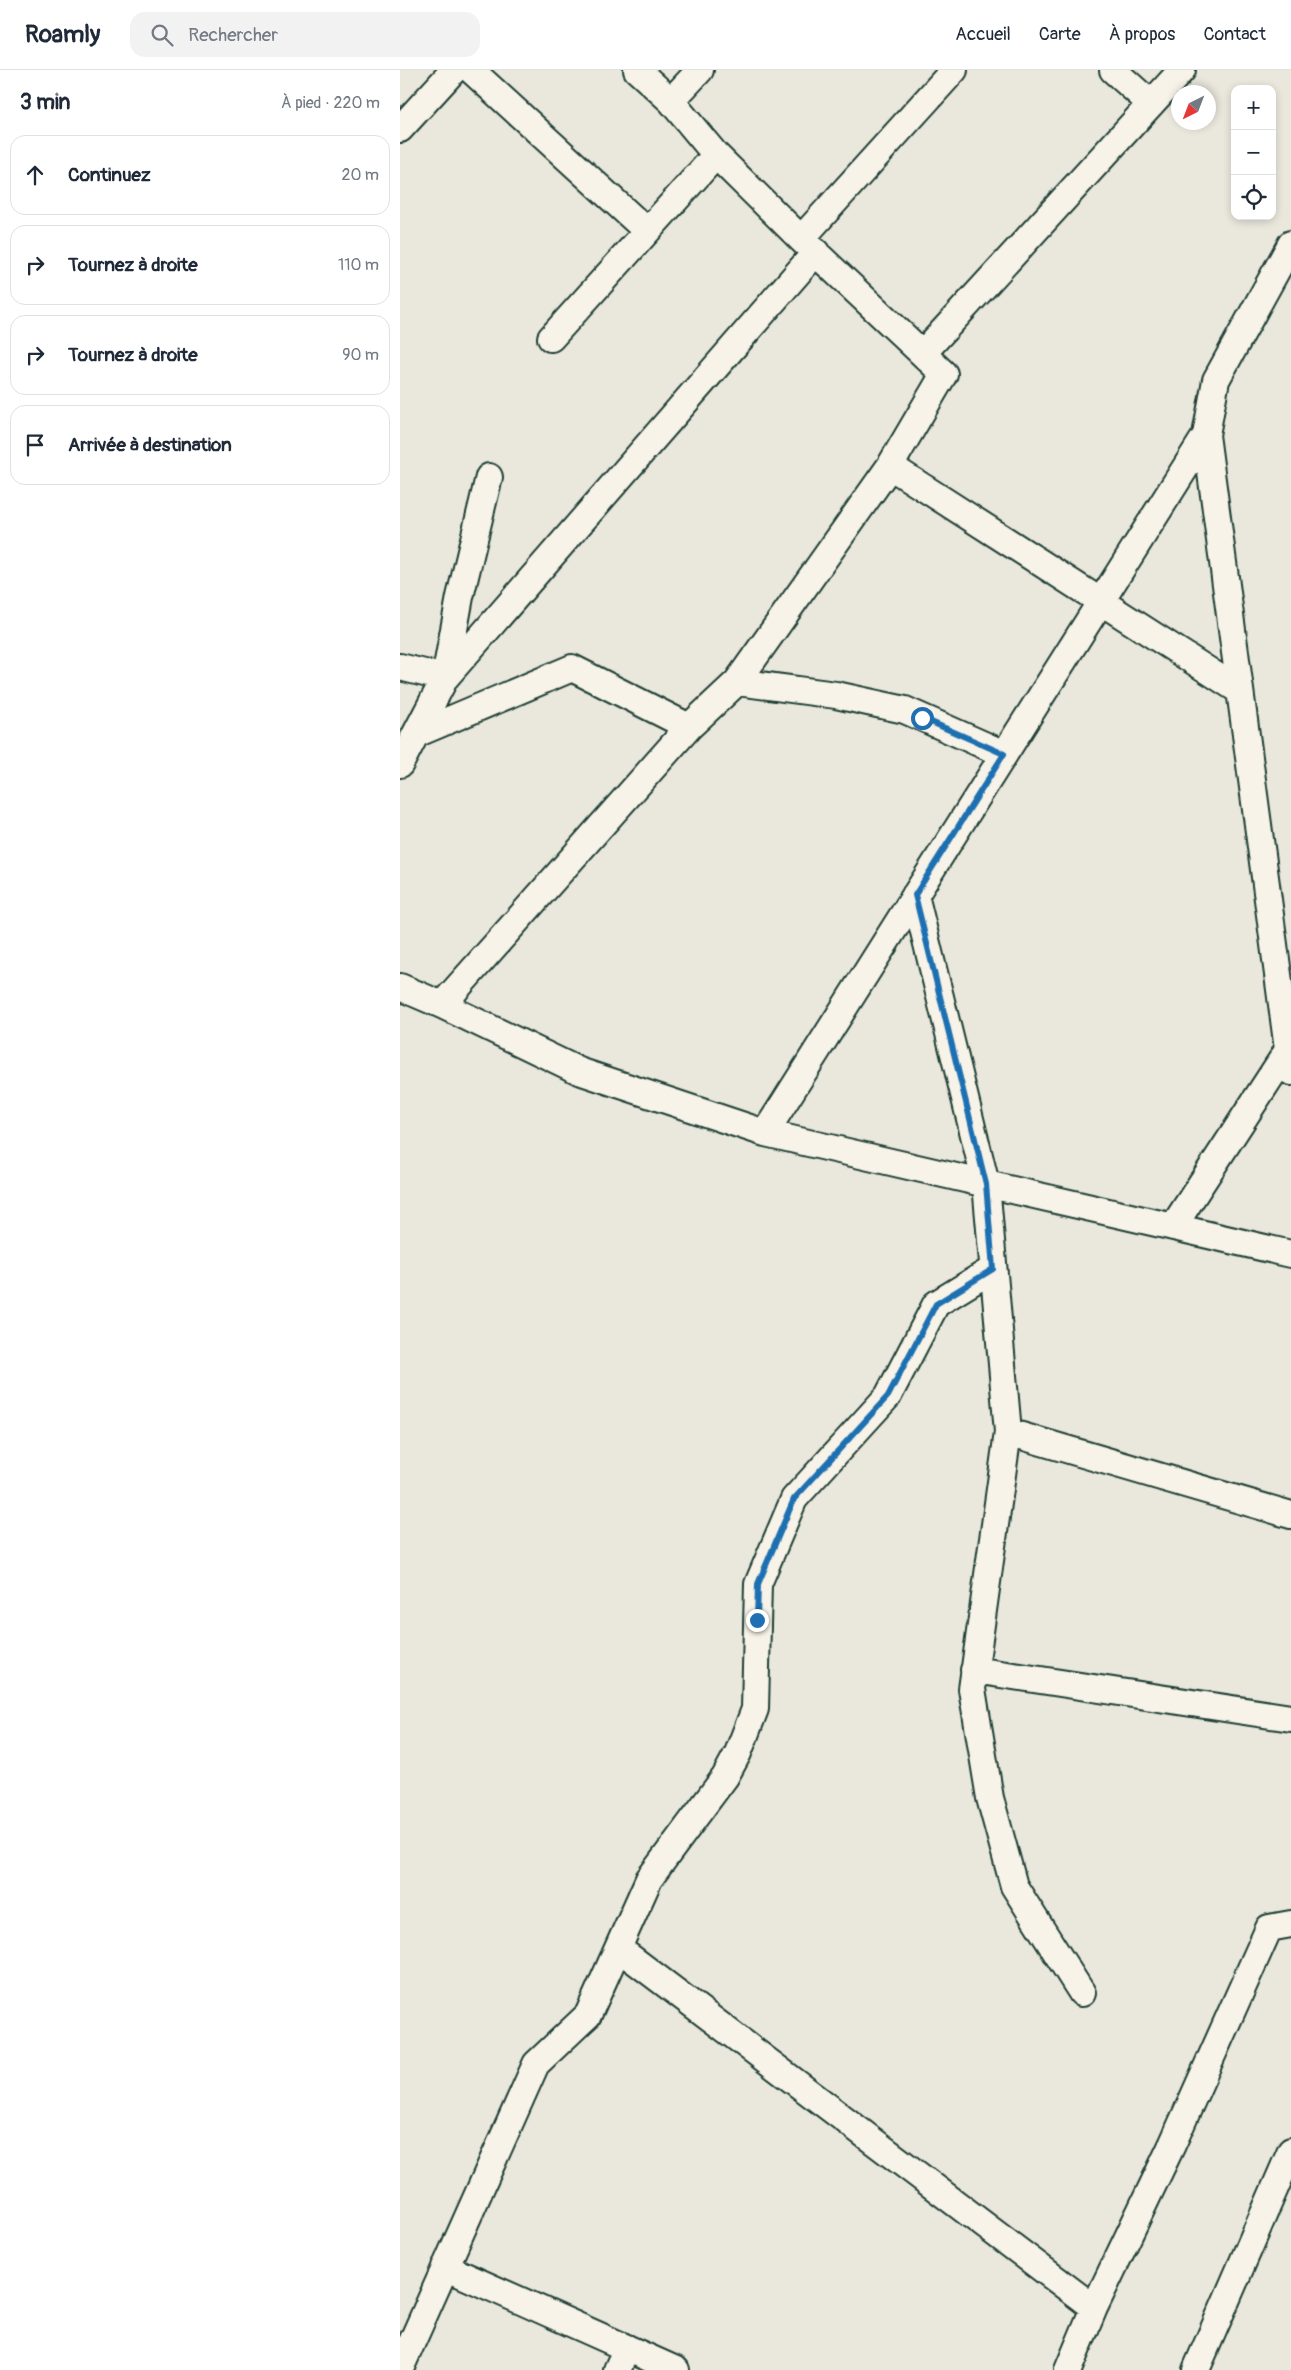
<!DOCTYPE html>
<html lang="fr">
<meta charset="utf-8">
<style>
body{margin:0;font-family:Pangolin,sans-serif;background:#f2f2f3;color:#1f2937}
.controls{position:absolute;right:15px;top:15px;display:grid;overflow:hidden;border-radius:10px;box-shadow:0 2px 8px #0003}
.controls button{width:45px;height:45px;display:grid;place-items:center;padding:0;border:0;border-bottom:1px solid #e0e1e3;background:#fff;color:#1f2937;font:25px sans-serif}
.compass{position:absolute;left:771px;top:15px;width:45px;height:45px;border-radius:50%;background:#fff;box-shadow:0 2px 8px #0003;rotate:222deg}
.stop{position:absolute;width:15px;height:15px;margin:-11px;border:4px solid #1f6fb2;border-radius:50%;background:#fff}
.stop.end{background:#1f6fb2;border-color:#fff;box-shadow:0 1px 5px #0008}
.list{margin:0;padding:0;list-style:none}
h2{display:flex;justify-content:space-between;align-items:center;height:65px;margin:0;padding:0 20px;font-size:21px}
h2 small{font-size:16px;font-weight:400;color:#747a83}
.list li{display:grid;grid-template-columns:32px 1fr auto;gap:15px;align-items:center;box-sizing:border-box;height:80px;margin:0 10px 10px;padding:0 10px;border:1px solid #e0e1e3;border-radius:15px}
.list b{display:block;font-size:19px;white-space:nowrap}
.list em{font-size:16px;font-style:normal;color:#747a83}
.icon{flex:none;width:28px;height:28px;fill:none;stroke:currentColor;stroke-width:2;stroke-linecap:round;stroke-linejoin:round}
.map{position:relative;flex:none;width:891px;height:2300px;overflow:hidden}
header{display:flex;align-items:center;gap:30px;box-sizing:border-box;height:70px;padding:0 25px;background:#fff;border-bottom:1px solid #e0e1e3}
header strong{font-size:24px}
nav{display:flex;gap:28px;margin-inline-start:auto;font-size:18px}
.search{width:350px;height:45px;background:#f2f2f3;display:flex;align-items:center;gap:12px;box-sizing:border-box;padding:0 18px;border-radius:15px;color:#747a83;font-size:19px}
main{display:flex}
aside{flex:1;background:#fff}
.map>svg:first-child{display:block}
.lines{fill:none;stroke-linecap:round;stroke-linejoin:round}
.minor-casing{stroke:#1f3d34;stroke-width:30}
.minor{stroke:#f7f3e8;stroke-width:26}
.route{stroke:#1f6fb2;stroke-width:6}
</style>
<header>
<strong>Roamly</strong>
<div class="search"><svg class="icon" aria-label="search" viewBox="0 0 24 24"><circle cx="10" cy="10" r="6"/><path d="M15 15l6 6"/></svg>Rechercher</div>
<nav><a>Accueil</a><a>Carte</a><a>À propos</a><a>Contact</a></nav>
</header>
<main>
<aside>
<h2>3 min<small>À pied · 220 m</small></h2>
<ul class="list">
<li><svg class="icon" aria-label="ahead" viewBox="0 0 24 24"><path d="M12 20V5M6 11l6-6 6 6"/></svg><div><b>Continuez</b></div><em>20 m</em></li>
<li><svg class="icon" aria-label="right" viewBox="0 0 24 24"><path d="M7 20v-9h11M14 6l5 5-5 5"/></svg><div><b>Tournez à droite</b></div><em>110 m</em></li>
<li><svg class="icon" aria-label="right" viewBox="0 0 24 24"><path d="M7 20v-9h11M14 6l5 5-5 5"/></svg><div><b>Tournez à droite</b></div><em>90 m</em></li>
<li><svg class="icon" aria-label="arrive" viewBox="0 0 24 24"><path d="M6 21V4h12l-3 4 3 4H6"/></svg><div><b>Arrivée à destination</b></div></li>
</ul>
</aside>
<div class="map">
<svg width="891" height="2300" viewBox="0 0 891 2300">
<rect width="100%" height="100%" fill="#eae8dd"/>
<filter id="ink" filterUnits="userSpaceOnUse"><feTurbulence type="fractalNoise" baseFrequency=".02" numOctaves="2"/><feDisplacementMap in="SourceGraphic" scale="10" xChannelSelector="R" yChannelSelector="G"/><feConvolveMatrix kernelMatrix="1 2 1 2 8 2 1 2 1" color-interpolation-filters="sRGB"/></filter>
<g filter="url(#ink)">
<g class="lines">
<defs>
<path id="minor" d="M71,0l176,161
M713,0l38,34
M271,31l29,-31
M0,59l54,-59
M401,169l153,-169
M891,174l-75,136 -10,55 85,637
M151,268l165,-183
M523,283l259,-283
M490,396l350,225
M0,597l45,11
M45,608l15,-81 29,-120
M337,612l99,13 69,15 99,44
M16,664l156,-66 117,59
M0,694l45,-86 371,-426
M515,825l71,289 22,248 -36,257 18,109 24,88 68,107
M0,917l42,18 137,66 186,62 526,121
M42,935l247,-278 48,-45 153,-216 54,-92 -143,-135 -85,-84 -45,-54 -34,-31
M365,1063l441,-698
M773,1157l115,-177
M608,1362l283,83
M574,1600l317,48
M218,1878l476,360
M45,2197l231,103
M0,2299l136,-305 52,-49 61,-136 76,-102 13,-24 17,-44 3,-125 36,-85 94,-103 48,-92 57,-35
M217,2300l10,-22
M668,2300l26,-62 78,-163 97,-217 22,-4
M796,2300l95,-219"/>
</defs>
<use href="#minor" class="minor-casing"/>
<use href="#minor" class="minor"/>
</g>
</g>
<g class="lines" filter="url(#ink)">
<path class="route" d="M357,1550l1,-36 36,-85 94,-103 48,-92 57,-35 -7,-85 -71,-289 89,-141 -82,-36"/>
</g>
</svg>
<div class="controls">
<button>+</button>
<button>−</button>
<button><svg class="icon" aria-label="locate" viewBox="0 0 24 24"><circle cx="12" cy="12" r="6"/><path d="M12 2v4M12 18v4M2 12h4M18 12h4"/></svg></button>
</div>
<svg class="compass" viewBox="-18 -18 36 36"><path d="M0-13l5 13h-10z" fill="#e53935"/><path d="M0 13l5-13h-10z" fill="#747a83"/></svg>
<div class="stop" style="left:522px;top:648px"></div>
<div class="stop end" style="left:357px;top:1550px"></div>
</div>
</main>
